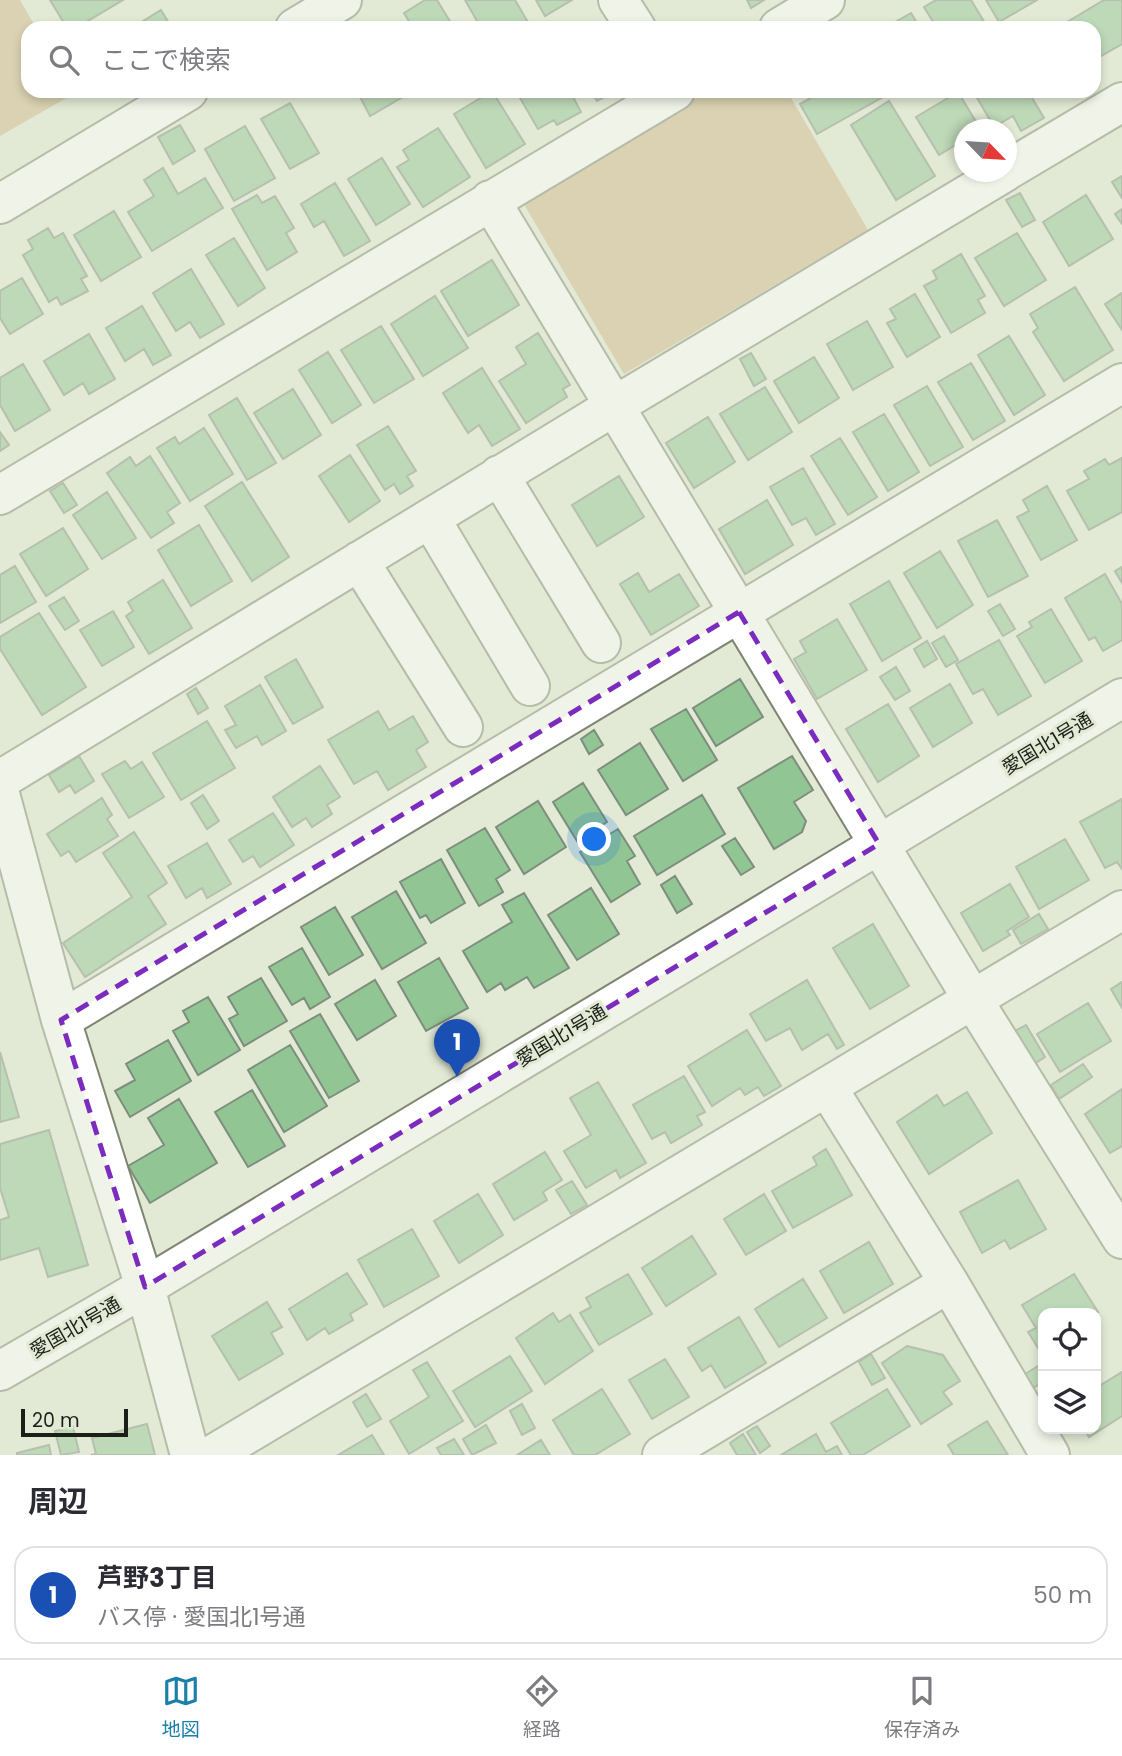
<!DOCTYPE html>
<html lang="ja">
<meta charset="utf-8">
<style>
body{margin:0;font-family:Poppins,"Noto Sans JP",sans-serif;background:#f7f7f7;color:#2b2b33}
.controls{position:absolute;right:21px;bottom:21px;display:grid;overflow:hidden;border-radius:14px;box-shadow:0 4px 10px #0003}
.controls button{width:63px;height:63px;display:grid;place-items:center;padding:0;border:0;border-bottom:2px solid #e1e1e2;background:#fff;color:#2b2b33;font:35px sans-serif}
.compass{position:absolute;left:954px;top:119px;width:63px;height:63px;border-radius:50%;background:#fff;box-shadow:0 4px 10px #0003;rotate:115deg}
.scale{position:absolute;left:21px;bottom:18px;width:107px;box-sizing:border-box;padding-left:7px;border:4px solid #1c1f18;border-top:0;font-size:19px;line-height:24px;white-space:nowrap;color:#1c1f18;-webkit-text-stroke:5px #e2ead5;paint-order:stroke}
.you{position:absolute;left:595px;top:840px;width:24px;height:24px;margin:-18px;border:5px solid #fff;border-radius:50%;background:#1a73e8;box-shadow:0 0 0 10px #1a73e833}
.badge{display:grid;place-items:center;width:46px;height:46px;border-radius:50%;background:#1a80aa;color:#fff;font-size:23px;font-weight:700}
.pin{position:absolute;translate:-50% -58px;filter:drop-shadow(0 2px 4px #0008)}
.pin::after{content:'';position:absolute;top:37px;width:24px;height:21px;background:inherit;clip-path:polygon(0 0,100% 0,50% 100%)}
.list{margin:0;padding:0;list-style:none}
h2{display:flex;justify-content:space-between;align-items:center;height:91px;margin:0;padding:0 28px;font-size:30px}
h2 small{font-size:23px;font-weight:400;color:#7c7c81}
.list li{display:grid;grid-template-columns:46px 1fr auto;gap:21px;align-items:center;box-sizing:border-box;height:98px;margin:0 14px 14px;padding:0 14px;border:2px solid #e1e1e2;border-radius:21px}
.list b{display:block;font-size:26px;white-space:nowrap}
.list p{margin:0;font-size:23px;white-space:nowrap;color:#7c7c81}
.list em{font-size:23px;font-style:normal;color:#7c7c81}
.icon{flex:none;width:38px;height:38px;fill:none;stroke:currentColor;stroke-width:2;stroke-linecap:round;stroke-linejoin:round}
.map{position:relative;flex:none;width:1122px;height:1455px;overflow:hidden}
.search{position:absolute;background:#fff;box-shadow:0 4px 10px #0003;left:21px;right:21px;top:21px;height:77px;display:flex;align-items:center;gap:18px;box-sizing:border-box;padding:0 24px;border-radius:21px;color:#7c7c81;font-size:26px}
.sheet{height:203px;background:#fff}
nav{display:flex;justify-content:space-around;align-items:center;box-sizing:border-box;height:98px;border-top:2px solid #e1e1e2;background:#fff;font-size:19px;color:#7c7c81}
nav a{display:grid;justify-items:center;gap:4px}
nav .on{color:#1a80aa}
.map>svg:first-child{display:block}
.green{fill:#d1b688}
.building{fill:#91c593;stroke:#7e8e7e;stroke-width:2}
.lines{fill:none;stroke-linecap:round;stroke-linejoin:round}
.minor-casing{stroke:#7e8572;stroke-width:42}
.minor{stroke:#fff;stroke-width:38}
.marked{fill:none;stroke:#7b2cbf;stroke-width:5;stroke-dasharray:14 9;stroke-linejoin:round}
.labels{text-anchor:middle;stroke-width:6;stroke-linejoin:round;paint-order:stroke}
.street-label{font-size:19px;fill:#1c1f18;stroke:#e2ead5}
</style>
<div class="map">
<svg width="1122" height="1455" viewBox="0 0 1122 1455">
<rect width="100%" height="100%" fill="#e2ead5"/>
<path class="green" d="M0,0h20l16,28h-8v63h46l1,2 -75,43z
M708,91h79l81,139 -244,144 -102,-173z"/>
<path class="building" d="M50,0h73l-47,28h-9z
M425,0h12l17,28h-41l-9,-15z
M465,0h50l14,24 -7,4h-41z
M536,0h36l-27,16z
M747,0h17l-13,8z
M936,0h35l17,28h-51l-13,-21z
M986,0h51l-38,22z
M1104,0h18v44l-28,16v-32h-23l-4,-6z
M161,10l11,18h-40z
M911,13l9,15h-35z
M357,91h56l-43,25z
M492,91l33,53 -39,24 -32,-54z
M516,91h54l11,21 -24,13 -3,-5 -16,9z
M591,91h24l-18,10z
M807,91h70l4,7 -64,36 -17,-30 11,-6z
M973,91h55l16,27 -23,13 -8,-15 -19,11z
M958,92l23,38h-17v10l-25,15 -23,-38z
M889,101l46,75 -39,24 -45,-75z
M290,103l29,50 -29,16 -29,-50z
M180,125l15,26 -22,13 -15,-27z
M245,126l30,52 -41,23 -29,-52z
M438,128l32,49 -47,30 -26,-40 12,-7 -6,-10z
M382,158l28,46 -34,21 -28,-46z
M163,168l15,26 27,-16 18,30 -71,43 -24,-39 26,-16 -10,-16z
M1122,176v22l-10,-16z
M335,183l35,58 -26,15 -20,-35 -10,6 -13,-23z
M1020,193l15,27 -13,7 -16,-27z
M257,195l5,8 13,-7 19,32 -8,5 11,19 -30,18 -35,-61z
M1086,195l27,44 -44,27 -26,-44z
M1122,209v15l-7,-10z
M114,211l27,46 -40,24 -27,-46z
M48,228l6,10 9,-5 24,43 -6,3 7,12 -27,14 -4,-8 -8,5 -26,-47 10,-6 -5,-9z
M1017,233l29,47 -42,26 -29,-48z
M234,238l31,50 -27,18 -32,-51z
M961,254l24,42 -7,4 7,13 -34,20 -27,-47 13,-7 -4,-8z
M492,260l27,45 -51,31 -27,-45z
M191,269l33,55 -24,14 -10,-16 -14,9 -23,-38z
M22,278l21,36 -33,20 -10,-16v-27z
M1075,287l38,63 -49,31 -31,-49 5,-4 -8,-14z
M1122,293v37l-17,-26z
M915,294l25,43 -33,20 -20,-34 9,-4 -6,-10z
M435,296l33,52 -45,28 -32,-52z
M142,306l29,49 -18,10 -9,-16 -19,12 -19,-33z
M867,321l26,46 -40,23 -26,-46z
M381,326l33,53 -40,24 -33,-53z
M538,333l32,52 -7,4 4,8 -41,26 -27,-42 27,-17 -10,-17z
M89,334l26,45 -26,15 -6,-11 -19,12 -20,-34z
M1009,336l36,59 -31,20 -36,-60z
M328,352l33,53 -29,18 -33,-53z
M751,353l15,26 -12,7 -14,-27z
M814,357l25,41 -40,25 -25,-42z
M971,363l34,58 -32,19 -35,-58z
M23,364l27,46 -35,21 -15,-26v-27z
M482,368l38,61 -28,17 -13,-21 -11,8 -25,-40z
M927,386l36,61 -33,19 -36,-61z
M765,387l27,45 -44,28 -28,-46z
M293,389l28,46 -38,24 -29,-46z
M237,398l39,65 -29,17 -38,-65z
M884,414l35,58 -31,19 -35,-59z
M708,417l27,45 -41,26 -28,-45z
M388,426l28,45 -9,5 6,10 -13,8 -6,-10 -9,6 -28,-45z
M204,428l29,46 -43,27 -33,-53 18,-11 4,7z
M0,432l9,13 -9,6z
M840,438l37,59 -29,18 -37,-59z
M350,455l30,46 -31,21 -30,-46z
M150,456l30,47 -13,9 7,11 -23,15 -44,-65 23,-16 6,9z
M1122,458v54l-33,18 -22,-39 22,-12 -5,-8 21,-12 4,6z
M803,468l32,56 -19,11 -10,-17 -14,7 -22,-38z
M619,476l25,41 -47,29 -25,-41z
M242,482l47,75 -37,24 -47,-75z
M63,483l14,22 -13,8 -14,-22z
M1047,486l30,54 -36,20 -24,-43 12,-6 -6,-11z
M107,492l29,46 -34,21 -29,-44z
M767,500l26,45 -48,29 -26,-45z
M997,520l31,56 -40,21 -30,-56z
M199,525l33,56 -41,25 -33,-56z
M63,528l25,41 -42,27 -26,-42z
M940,551l33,54 -36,23 -33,-55z
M15,566l21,36 -36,21v-48z
M1122,567v16l-7,-12z
M638,573l11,19 30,-18 20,32 -48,29 -31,-51z
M1105,574l17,30v36l-19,11 -8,-14 -6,3 -24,-42z
M163,580l29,48 -43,26 -23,-38 7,-5 -5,-9z
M889,581l32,57 -39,23 -32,-57z
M64,597l15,24 -14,9 -16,-24z
M1000,604l15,25 -12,7 -15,-25z
M1051,609l31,52 -37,22 -28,-47 15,-9 -3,-5z
M113,611l21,36 -32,19 -22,-36z
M39,613l47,74 -44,28 -42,-66v-12z
M837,619l30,51 -50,29 -23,-40 12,-7 -6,-11z
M944,636l14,24 -12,7 -14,-24z
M999,640l32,56 -33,19 -15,-26 -10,5 -17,-30z
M927,641l10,18 -13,8 -10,-18z
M296,659l27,48 -30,17 -28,-47z
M896,667l14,24 -15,9 -15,-23z
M740,679l23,38 -47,29 -23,-38z
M950,684l22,39 -39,24 -23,-39z
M260,685l26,46 -24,14 -5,-9 -21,12 -11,-18 11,-5 -11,-19z
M196,688l12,20 -10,6 -11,-20z
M888,704l31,52 -41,26 -32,-53z
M686,709l31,51 -34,21 -32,-52z
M378,711l11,19 24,-14 15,26 -12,8 10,17 -38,23 -11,-19 -23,13 -26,-44z
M207,721l28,47 -54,32 -28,-47z
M594,730l9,15 -14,9 -8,-15z
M640,743l28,46 -42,26 -28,-45z
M79,756l15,25 -19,12 -5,-8 -11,7 -10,-17z
M792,756l21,34 -19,12 12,19 -4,11 -28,17 -36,-61z
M125,761l6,8 11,-7 22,35 -35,21 -27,-44z
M320,766l20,31 -13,8 5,9 -20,13 -6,-9 -14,9 -19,-30z
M583,783l24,39 -30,19 -24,-39z
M203,795l16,26 -12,8 -16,-26z
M702,795l23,39 -68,41 -23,-39z
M102,798l10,17 -5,4 11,17 -42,26 -7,-11 -8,5 -14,-22z
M1122,799v70l-5,-7 -12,6 -25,-46z
M538,801l28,46 -42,27 -28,-47z
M273,813l21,32 -34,22 -7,-11 -10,6 -14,-22z
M485,828l25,42 -14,9 7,13 -24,14 -32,-56z
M618,829l17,27 -8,5 13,23 -29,18 -31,-50z
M134,832l33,51 -19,13 18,28 -81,53 -22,-34 69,-46 -29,-44z
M735,838l19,29 -13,8 -19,-29z
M1065,839l24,41 -50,29 -23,-42z
M207,843l24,41 -24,14 -5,-10 -16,10 -18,-32z
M441,859l24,44 -34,20 -5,-8 -6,3 -20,-36z
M675,876l17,28 -15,9 -16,-28z
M1010,884l19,33 -22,14 3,4 -27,16 -22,-38z
M591,888l28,46 -42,26 -29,-45z
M396,891l30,52 -44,26 -30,-52z
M524,893l45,75 -35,20 -7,-11 -22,13 -4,-7 -14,9 -24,-41 49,-29 -10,-17z
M335,907l28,48 -34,20 -28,-48z
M1039,914l9,15 -27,15 -8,-14z
M873,924l36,62 -39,23 -37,-61z
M302,948l28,49 -20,12 -6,-11 -12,7 -23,-38z
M439,958l29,50 -42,23 -28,-49z
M261,978l26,43 -43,25 -15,-27 9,-5 -10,-17z
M375,980l21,36 -39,24 -22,-36z
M807,980l37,65 -7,4 -9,-15 -26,16 -12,-22 -24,13 -16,-27z
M1122,982v26l-11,-19z
M208,997l32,53 -42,25 -25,-44 16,-9 -6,-11z
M1088,1003l23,38 -51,31 -23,-38z
M320,1014l39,67 -30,17 -39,-67z
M1026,1025l19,32 -11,7 -19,-33z
M747,1030l34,56 -17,10 -6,-9 -13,8 -5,-7 -28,18 -24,-40z
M168,1040l23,41 -61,36 -15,-26 20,-11 -9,-16z
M290,1045l37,61 -43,26 -36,-62z
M0,1052l19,65 -19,5z
M1083,1064l9,13 -33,22 -8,-14z
M684,1076l21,36 -8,4 5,9 -31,18 -6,-11 -13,7 -19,-34z
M598,1082l48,81 -26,15 -4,-8 -30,18 -22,-37 27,-16 -21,-37z
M1122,1089v57l-12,7 -25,-39z
M252,1090l33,56 -37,21 -33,-55z
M967,1092l25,41 -63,41 -32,-52 40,-27 7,11z
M179,1099l38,64 -67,40 -22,-37 36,-21 -16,-27z
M49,1130l39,135 -40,12 -9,-29 -39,12v-40l9,-3 -9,-29v-44z
M826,1149l26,46 -59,33 -21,-37 45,-26 -4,-8z
M545,1152l17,28 -19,12 4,8 -33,20 -21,-36z
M1018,1180l28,49 -36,20 -5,-9 -23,13 -22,-41z
M572,1181l15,24 -16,9 -15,-24z
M478,1194l25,41 -44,28 -25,-42z
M764,1194l22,37 -40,24 -22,-36z
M412,1229l27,47 -55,31 -26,-47z
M692,1236l24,38 -50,32 -24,-38z
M869,1242l24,42 -49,29 -24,-42z
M347,1273l20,31 -17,10 3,6 -24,14 -4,-6 -18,12 -18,-31z
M628,1274l24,40 -53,31 -19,-32 11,-6 -5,-9z
M1074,1274l24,38 -55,1v31l-5,4 -10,-16 8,-4 -14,-23z
M803,1279l24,39 -48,29 -24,-38z
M267,1302l15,25 -11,6 12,21 -44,26 -27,-44z
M553,1313l6,9 11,-7 23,36 -48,33 -29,-46z
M739,1317l27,46 -41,25 -14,-23 -9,6 -14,-23z
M907,1346l36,9 17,26 -17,11 9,12 -31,20 -39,-61z
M871,1354l14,24 -13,7 -13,-23z
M510,1356l22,35 -57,36 -22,-36z
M665,1359l24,38 -37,22 -23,-39z
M427,1362l36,59 -54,33 -19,-33 39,-24 -16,-27z
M1043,1363v19l-10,6 -8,-14z
M1122,1372v44l-33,21 -5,-8h12v-41z
M602,1389l28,45 -35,21h-21l-21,-35z
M887,1389l23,37 -47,29h-12l-20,-32z
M366,1394l15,25 -14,8 -14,-25z
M522,1404l13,24 -13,7 -12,-24z
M987,1421l21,34h-54l-6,-10z
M147,1424l8,31h-64l5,-1 -4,-16z
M486,1425l10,18 -24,12 -9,-16z
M757,1426l13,20 -10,7 -13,-21z
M73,1427l6,25 -18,3 -6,-24z
M743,1434l13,21h-19l-7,-12z
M816,1434l10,18 11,-6 5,9h-61z
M372,1435l12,20h-46z
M454,1439l10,16h-23l-4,-7z
M541,1440l9,15h-33z
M49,1445l2,10h-34v-2z"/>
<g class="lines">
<defs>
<path id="minor" d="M618,0l18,28
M295,28l47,-28
M779,28l46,-28
M1006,171l116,-69
M490,200l483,800 149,239
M0,204l188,-113
M499,475l102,168
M0,495l675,-404
M430,518l100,168
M359,561l104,166
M0,780l616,-375 389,-233
M0,794l61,226 84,267 45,168
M61,1020l1061,-637
M827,1087l122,196 101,172
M0,1371l145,-84 977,-589
M212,1455l910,-545
M662,1455l287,-172"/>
</defs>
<use href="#minor" class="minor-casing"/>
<use href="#minor" class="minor"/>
</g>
<path d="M0 0H1122V1455H0ZM739,612l140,232 -734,443 -84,-267z" fill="#e2ead5" fill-opacity=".55" fill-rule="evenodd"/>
<path class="marked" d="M739,612l140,232 -734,443 -84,-267z"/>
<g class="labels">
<g class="street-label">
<text transform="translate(1047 743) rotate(-31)" y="7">愛国北1号通</text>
<text transform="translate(561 1035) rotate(-31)" y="7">愛国北1号通</text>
<text transform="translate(75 1327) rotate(-30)" y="7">愛国北1号通</text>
</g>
</g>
</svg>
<div class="controls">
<button><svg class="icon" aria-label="locate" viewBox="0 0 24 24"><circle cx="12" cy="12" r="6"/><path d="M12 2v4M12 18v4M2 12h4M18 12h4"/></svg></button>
<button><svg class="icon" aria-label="layers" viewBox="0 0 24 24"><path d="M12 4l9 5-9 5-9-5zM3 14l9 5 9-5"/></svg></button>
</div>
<svg class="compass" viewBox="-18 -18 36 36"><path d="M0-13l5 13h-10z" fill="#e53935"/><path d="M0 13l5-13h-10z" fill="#7c7c81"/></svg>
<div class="scale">20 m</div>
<div class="you"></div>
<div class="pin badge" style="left:457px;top:1077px;background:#1a4fb4">1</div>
<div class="search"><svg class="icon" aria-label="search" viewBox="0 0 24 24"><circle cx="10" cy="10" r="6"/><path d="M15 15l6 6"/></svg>ここで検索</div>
</div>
<section class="sheet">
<h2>周辺<small></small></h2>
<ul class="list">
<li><span class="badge" style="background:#1a4fb4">1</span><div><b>芦野3丁目</b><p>バス停 · 愛国北1号通</p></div><em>50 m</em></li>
</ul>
</section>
<nav>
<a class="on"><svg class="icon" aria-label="map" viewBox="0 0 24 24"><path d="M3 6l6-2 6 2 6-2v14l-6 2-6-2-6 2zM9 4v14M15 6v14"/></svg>地図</a>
<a><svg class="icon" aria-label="directions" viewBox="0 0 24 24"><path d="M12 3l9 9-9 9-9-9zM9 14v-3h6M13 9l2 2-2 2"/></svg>経路</a>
<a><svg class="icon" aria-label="saved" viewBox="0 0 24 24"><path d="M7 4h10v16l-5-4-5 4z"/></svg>保存済み</a>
</nav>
